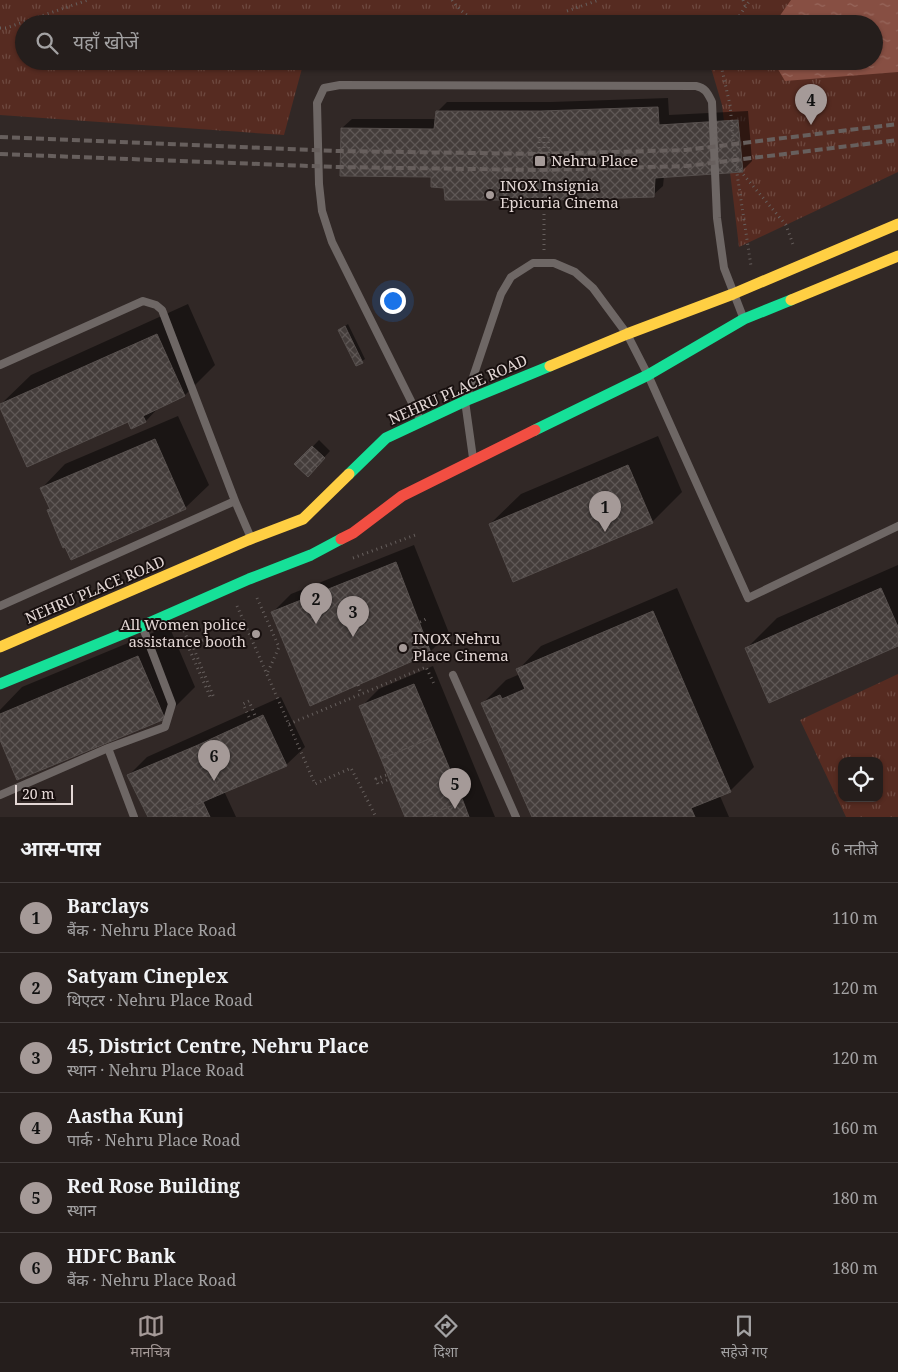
<!DOCTYPE html>
<html lang="hi">
<meta charset="utf-8">
<style>
body{margin:0;font-family:"Noto Serif","Noto Sans Devanagari",serif;background:#2d2725;color:#f1f3f6}
.controls{position:absolute;right:15px;bottom:15px;display:grid;overflow:hidden;border-radius:10px;box-shadow:0 1px 4px #0004}
.controls button{width:45px;height:45px;display:grid;place-items:center;padding:0;border:0;border-bottom:1px solid #423c3b;background:#251e1c;color:#f1f3f6;font:25px sans-serif}
.scale{position:absolute;left:15px;bottom:12px;width:58px;box-sizing:border-box;padding-left:5px;border:2px solid #e3d7d5;border-top:0;font-size:14px;line-height:18px;white-space:nowrap;color:#e3d7d5;-webkit-text-stroke:4px #18100f;paint-order:stroke}
.you{position:absolute;left:392px;top:300px;width:18px;height:18px;margin:-12px;border:4px solid #fff;border-radius:50%;background:#1a73e8;box-shadow:0 0 0 8px #1a73e833}
.badge{display:grid;place-items:center;width:32px;height:32px;border-radius:50%;background:#a59a98;color:#111;font-size:16px;font-weight:700}
.pin{position:absolute;translate:-50% -41px;filter:drop-shadow(0 1px 2px #0008)}
.pin::after{content:'';position:absolute;top:26px;width:18px;height:15px;background:inherit;clip-path:polygon(0 0,100% 0,50% 100%)}
.list{margin:0;padding:0;list-style:none}
h2{display:flex;justify-content:space-between;align-items:center;height:65px;margin:0;padding:0 20px;font-size:21px}
h2 small{font-size:16px;font-weight:400;color:#a3a2a3}
.list li{display:grid;grid-template-columns:32px 1fr auto;gap:15px;align-items:center;box-sizing:border-box;height:70px;padding:0 20px;border-top:1px solid #423c3b}
.list b{display:block;font-size:19px;white-space:nowrap}
.list p{margin:0;font-size:16px;white-space:nowrap;color:#a3a2a3}
.list em{font-size:16px;font-style:normal;color:#a3a2a3}
.icon{flex:none;width:28px;height:28px;fill:none;stroke:currentColor;stroke-width:2;stroke-linecap:round;stroke-linejoin:round}
.map{position:relative;flex:none;width:898px;height:817px;overflow:hidden}
.search{position:absolute;background:#251e1c;box-shadow:0 1px 4px #0004;left:15px;right:15px;top:15px;height:55px;display:flex;align-items:center;gap:12px;box-sizing:border-box;padding:0 18px;border-radius:28px;color:#a3a2a3;font-size:19px}
.sheet{height:485px;background:#251e1c}
nav{display:flex;justify-content:space-around;align-items:center;box-sizing:border-box;height:70px;border-top:1px solid #423c3b;background:#251e1c;font-size:14px;color:#a3a2a3}
nav a{display:grid;justify-items:center;gap:2px}
nav .on{color:#a59a98}
.map>svg:first-child{display:block}
.park{fill:url(#park-tufts);fill-rule:evenodd}
.water{fill:url(#water-ripples)}
.shadow{fill:#0007}
.building{fill:url(#building-cross-hatch);stroke:#564f4d}
.lines{fill:none;stroke-linecap:round;stroke-linejoin:round}
.path{stroke:#665f5d;stroke-width:3;stroke-dasharray:1 4;stroke-linecap:butt}
.lane{stroke:#6e6765;stroke-width:8}
.fast{stroke:#16e098;stroke-width:11}
.slow{stroke:#ffcf43;stroke-width:11}
.jam{stroke:#f24e42;stroke-width:11}
.rail{stroke:#675f5d;stroke-width:4;stroke-dasharray:8 4;stroke-linecap:butt}
.poi-dot{fill:#a59a98;stroke:#18100f;stroke-width:2}
.labels{text-anchor:middle;stroke-width:4;stroke-linejoin:round;paint-order:stroke}
.poi-label{font-size:15px;fill:#e3d7d5;stroke:#18100f;text-anchor:start}
.street-label{font-size:15px;fill:#e3d7d5;stroke:#18100f}
</style>
<div class="map">
<svg width="898" height="817" viewBox="0 0 898 817">
<defs>
<pattern id="park-tufts" width="24" height="20" patternUnits="userSpaceOnUse" patternTransform="scale(1.25)"><rect width="24" height="20" fill="#562b21"/><path d="M3 7l-1-3M5 7V3M7 7l1-3M15 17l-1-3M17 17v-4M19 17l1-3" fill="none" stroke="#6e4940"/></pattern>
<pattern id="water-ripples" width="26" height="14" patternUnits="userSpaceOnUse" patternTransform="scale(1.25)"><rect width="26" height="14" fill="#874f43"/><path d="M2 4q2-2 4 0t4 0M15 11q2-2 4 0t4 0" fill="none" stroke="#98685d"/></pattern>
<pattern id="building-cross-hatch" width="8" height="8" patternUnits="userSpaceOnUse" patternTransform="scale(1.25)"><rect width="8" height="8" fill="#443d3b"/><path d="M0 0l8 8M0 8l8-8" fill="none" stroke="#5f5856"/></pattern>
</defs>
<rect width="100%" height="100%" fill="#312826"/>
<path class="park" d="M0,0h898v172l-159,75 -17,-142 -13,-44h165v-37h-850v37h280l-20,74 -284,-20z
M898,674v143h-52l-46,-97zM842,761h37v37h-37z"/>
<path class="water" d="M791,0h107v72l-113,9 -12,-20h101v-37h-100z"/>
<path class="shadow" d="M668,98l1,17 79,-4 4,50 -10,10 -78,5 -1,10 -10,9 -207,-8 -14,-11 -90,-48 10,-9h84l1,-7 10,-10h104z
M188,304l27,61 -30,30 -26,12 -13,14 -15,6 -3,-7 -128,-15 31,-30z
M348,324l17,35 -9,6 -16,-35z
M178,416l31,69 -24,23 -137,3 3,-3 -9,-20 23,-24z
M658,436l24,56 -30,30 -162,2 31,-30z
M319,440l11,11 -22,24 -12,-11z
M414,545l35,88 -19,19 -120,52 -37,-92 18,-18z
M898,565v80l-151,3 30,-30z
M677,588l77,179 -24,24 -10,5 9,21h-196l-50,-114 23,-23 14,-6 -2,-4 23,-24z
M169,626l26,61 -31,31 -164,19v-27l22,-23z
M433,666l62,151h-89l-45,-110 18,-18z
M281,697l24,50 -19,18 -62,26 12,26h-86l-21,-42 18,-18z"/>
<path class="building" d="M658,107l1,18 79,-5 5,52 -88,6 -1,19 -100,3h-109l-1,-12 -13,-1v-10l-91,-1 1,-48 93,1 2,-18h105z
M345,326l18,37 -7,3 -18,-36z
M157,334l28,62 -42,20 3,6 -15,7 -3,-7 -101,45 -27,-59v-4z
M155,439l31,70 -115,51 -6,-13 -2,1 -16,-38 3,-1 -10,-21z
M312,446l13,12 -17,19 -14,-13z
M628,465l25,58 -140,59 -24,-58z
M396,562l35,91 -121,53 -39,-94z
M881,588l17,39v19l-129,57 -24,-55z
M653,611l78,181 -40,16 4,9h-163l-51,-114 19,-8 2,4 23,-10 -9,-20z
M138,656l27,63 -148,61 -17,-40v-26z
M414,684l22,52 -55,23 -22,-53z
M263,715l24,51 -66,28 -23,-49z
M436,736l27,65 -38,16h-20l-24,-58z
M198,745l23,49 -53,23h-20l-21,-42z
M463,801l6,16h-44z
M203,802l7,15h-42z"/>
<g class="lines">
<path class="path" d="M452,0c8,12 19,19 33,24
M743,0l3,8
M567,11l32,-11
M734,24l16,-24
M0,28h6l82,-28
M720,61l10,44 6,62 15,99
M539,137v23
M544,137v23
M548,137l1,23
M737,167l49,58 8,22
M544,250v-50
M353,558l65,-24
M257,598l22,49 -12,27
M237,606l78,178 36,-16 25,49
M420,622l6,-3
M184,631l6,14
M203,640l-15,6 23,53
M192,644l22,54
M358,685l3,9
M249,717l-6,-13 6,-3 7,17
M289,724l137,-57 8,17
M387,780l-9,4 -2,-5 16,-6"/>
<path class="lane" d="M0,365l143,-64 13,4 6,5 73,191 16,37
M420,419l-88,-177 -10,-31 -3,-27 -2,-81 7,-15 16,-3 356,1c10,2 12,8 16,16l5,116 7,50 19,49
M473,458l-8,-57 36,-107 10,-17 22,-14h21l21,9 18,16 34,46 21,41 100,223 150,-72
M0,606l235,-105
M453,675l63,142
M108,748l26,69
M0,795l108,-47 57,-21 7,-23 -29,-76"/>
<path class="fast" d="M535,430l113,-55 96,-56 47,-19
M349,474l37,-36 79,-37 85,-35
M0,684l142,-58 107,-47 62,-24 30,-16"/>
<path class="slow" d="M791,300l107,-44
M550,366l77,-32 106,-40 165,-70
M0,647l248,-107 55,-21 46,-45"/>
<path class="jam" d="M341,539l12,-6 49,-37 133,-66"/>
<path class="rail" d="M0,137l337,14 203,3 146,-4 212,-26
M0,154l336,13 204,3 147,-4 211,-26"/>
</g>
<g class="poi-dot">
<rect x="534" y="155" width="12" height="12" rx="2.5"/>
<circle cx="490" cy="195" r="5"/>
<circle cx="256" cy="634" r="5"/>
<circle cx="403" cy="648" r="5"/>
</g>
<g class="labels">
<g class="poi-label">
<text x="551" y="166">Nehru Place</text>
<text x="500" y="191">INOX Insignia<tspan x="500" dy="17">Epicuria Cinema</tspan></text>
<text x="246" y="630" text-anchor="end">All Women police<tspan x="246" dy="17">assistance booth</tspan></text>
<text x="413" y="644">INOX Nehru<tspan x="413" dy="17">Place Cinema</tspan></text>
</g>
<g class="street-label">
<text transform="translate(458 390) rotate(-24)" y="5">NEHRU PLACE ROAD</text>
<text transform="translate(95 590) rotate(-23)" y="5">NEHRU PLACE ROAD</text>
</g>
</g>
</svg>
<div class="controls">
<button><svg class="icon" aria-label="locate" viewBox="0 0 24 24"><circle cx="12" cy="12" r="6"/><path d="M12 2v4M12 18v4M2 12h4M18 12h4"/></svg></button>
</div>
<div class="scale">20 m</div>
<div class="you"></div>
<div class="pin badge" style="left:605px;top:532px">1</div>
<div class="pin badge" style="left:316px;top:624px">2</div>
<div class="pin badge" style="left:353px;top:637px">3</div>
<div class="pin badge" style="left:811px;top:125px">4</div>
<div class="pin badge" style="left:455px;top:809px">5</div>
<div class="pin badge" style="left:214px;top:781px">6</div>
<div class="search"><svg class="icon" aria-label="search" viewBox="0 0 24 24"><circle cx="10" cy="10" r="6"/><path d="M15 15l6 6"/></svg>यहाँ खोजें</div>
</div>
<section class="sheet">
<h2>आस-पास<small>6 नतीजे</small></h2>
<ul class="list">
<li><span class="badge">1</span><div><b>Barclays</b><p>बैंक · Nehru Place Road</p></div><em>110 m</em></li>
<li><span class="badge">2</span><div><b>Satyam Cineplex</b><p>थिएटर · Nehru Place Road</p></div><em>120 m</em></li>
<li><span class="badge">3</span><div><b>45, District Centre, Nehru Place</b><p>स्थान · Nehru Place Road</p></div><em>120 m</em></li>
<li><span class="badge">4</span><div><b>Aastha Kunj</b><p>पार्क · Nehru Place Road</p></div><em>160 m</em></li>
<li><span class="badge">5</span><div><b>Red Rose Building</b><p>स्थान</p></div><em>180 m</em></li>
<li><span class="badge">6</span><div><b>HDFC Bank</b><p>बैंक · Nehru Place Road</p></div><em>180 m</em></li>
</ul>
</section>
<nav>
<a class="on"><svg class="icon" aria-label="map" viewBox="0 0 24 24"><path d="M3 6l6-2 6 2 6-2v14l-6 2-6-2-6 2zM9 4v14M15 6v14"/></svg>मानचित्र</a>
<a><svg class="icon" aria-label="directions" viewBox="0 0 24 24"><path d="M12 3l9 9-9 9-9-9zM9 14v-3h6M13 9l2 2-2 2"/></svg>दिशा</a>
<a><svg class="icon" aria-label="saved" viewBox="0 0 24 24"><path d="M7 4h10v16l-5-4-5 4z"/></svg>सहेजे गए</a>
</nav>
